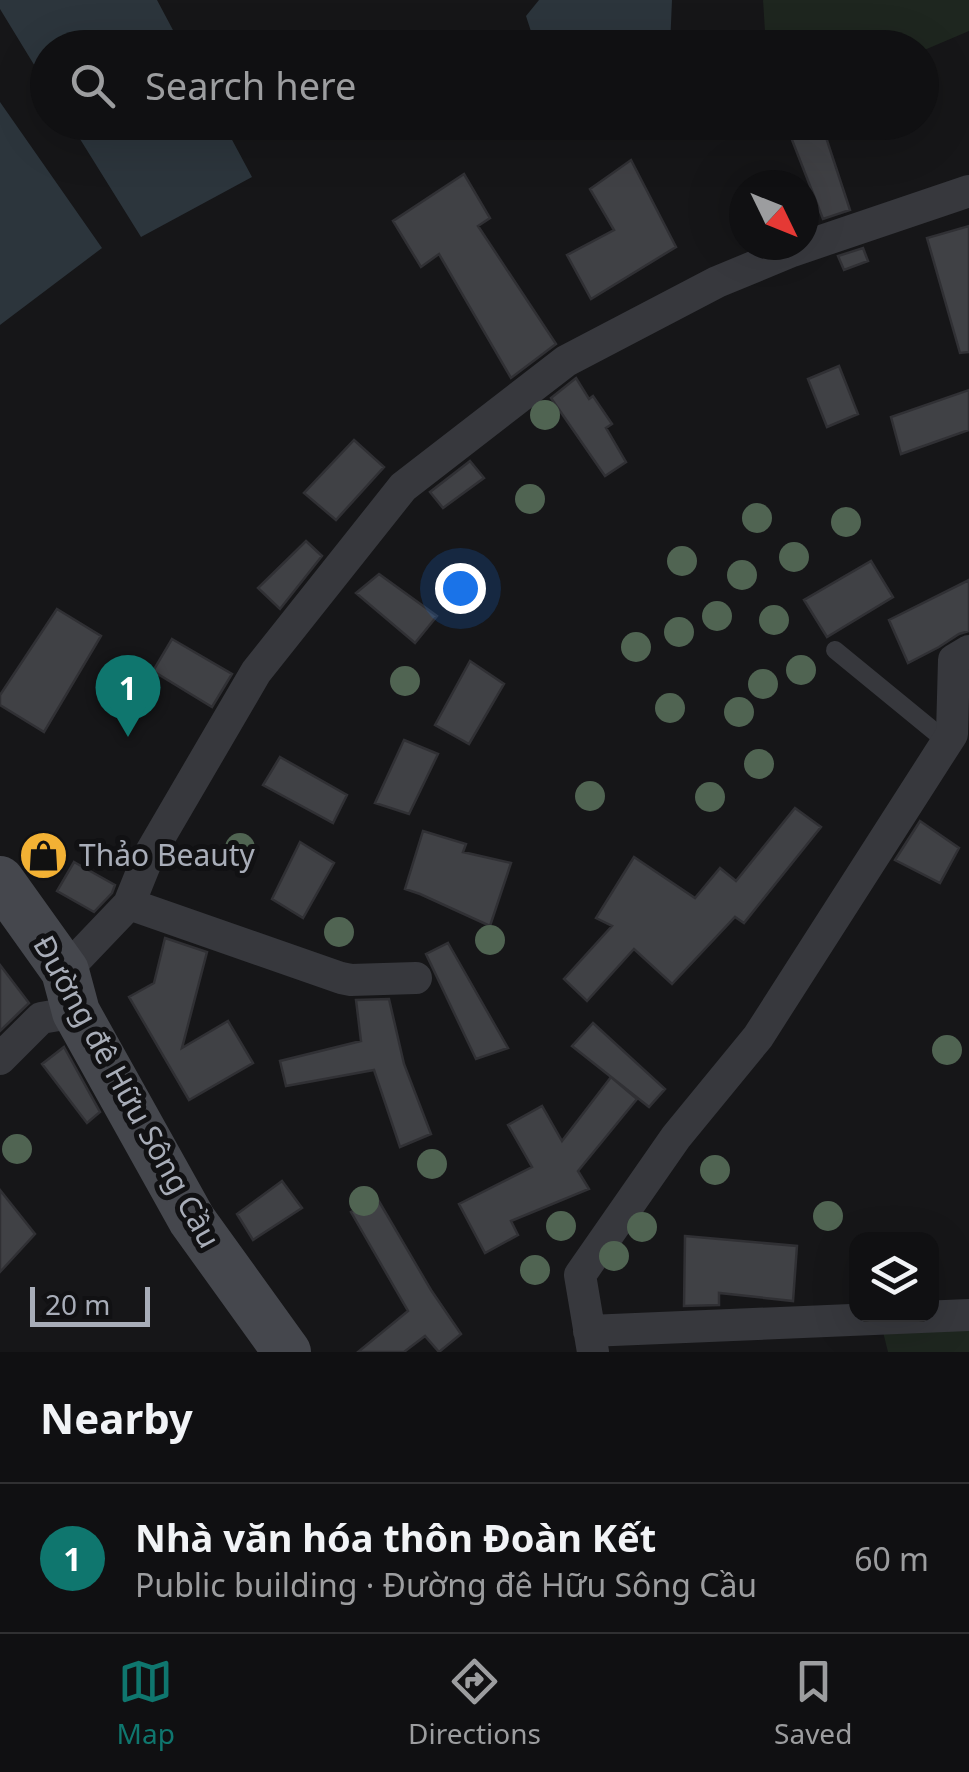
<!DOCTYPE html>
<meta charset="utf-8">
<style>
body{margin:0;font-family:"Noto Sans",sans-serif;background:#19191b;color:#f1f3f6}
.controls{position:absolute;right:30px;bottom:30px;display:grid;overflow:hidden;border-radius:20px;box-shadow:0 10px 40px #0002}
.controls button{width:90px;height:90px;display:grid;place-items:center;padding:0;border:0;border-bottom:2px solid #303032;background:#101012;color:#f1f3f6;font:50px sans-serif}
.compass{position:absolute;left:729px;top:170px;width:90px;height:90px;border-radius:50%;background:#101012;box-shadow:0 10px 40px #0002;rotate:133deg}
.scale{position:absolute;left:30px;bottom:25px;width:120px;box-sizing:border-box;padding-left:10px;border:5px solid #a8adb8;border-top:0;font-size:28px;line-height:35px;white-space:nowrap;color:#a8adb8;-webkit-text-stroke:8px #111113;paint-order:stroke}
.you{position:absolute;left:460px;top:588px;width:35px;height:35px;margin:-25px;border:8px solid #fff;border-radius:50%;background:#1a73e8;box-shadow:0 0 0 15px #1a73e833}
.badge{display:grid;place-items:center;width:65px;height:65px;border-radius:50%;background:#0f766e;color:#fff;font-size:32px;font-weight:700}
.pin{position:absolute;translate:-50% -82px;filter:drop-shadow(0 2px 5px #0008)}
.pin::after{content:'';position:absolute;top:52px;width:35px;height:30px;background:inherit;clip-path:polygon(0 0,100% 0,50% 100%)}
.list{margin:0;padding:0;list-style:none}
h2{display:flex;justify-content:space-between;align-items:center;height:130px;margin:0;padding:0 40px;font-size:42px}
h2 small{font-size:32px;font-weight:400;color:#9c9d9f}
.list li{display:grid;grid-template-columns:65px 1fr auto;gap:30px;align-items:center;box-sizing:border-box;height:150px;padding:0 40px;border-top:2px solid #303032}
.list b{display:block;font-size:38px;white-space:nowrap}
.list p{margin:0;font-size:32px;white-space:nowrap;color:#9c9d9f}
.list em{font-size:32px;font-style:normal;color:#9c9d9f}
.icon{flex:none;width:55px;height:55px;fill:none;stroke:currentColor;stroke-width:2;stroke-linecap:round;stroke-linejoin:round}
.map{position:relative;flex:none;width:969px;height:1352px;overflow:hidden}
.search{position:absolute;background:#101012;box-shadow:0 10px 40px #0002;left:30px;right:30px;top:30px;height:110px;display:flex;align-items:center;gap:25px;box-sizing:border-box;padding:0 35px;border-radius:55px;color:#9c9d9f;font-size:38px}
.sheet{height:280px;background:#101012}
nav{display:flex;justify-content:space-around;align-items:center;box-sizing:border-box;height:140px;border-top:2px solid #303032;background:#101012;font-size:28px;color:#9c9d9f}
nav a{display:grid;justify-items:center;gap:5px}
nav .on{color:#0f766e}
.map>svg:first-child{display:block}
.green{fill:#1e261f}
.water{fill:#2c353c}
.building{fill:#404145;stroke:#303034;stroke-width:2.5}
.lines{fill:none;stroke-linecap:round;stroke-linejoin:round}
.lane{stroke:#37383d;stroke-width:18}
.street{stroke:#37383d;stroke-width:32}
.secondary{stroke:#45474d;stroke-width:48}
.tree{fill:#506452}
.labels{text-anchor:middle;stroke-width:10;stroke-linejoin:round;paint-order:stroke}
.poi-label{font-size:30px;fill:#a8adb8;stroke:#111113;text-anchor:start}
.street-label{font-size:30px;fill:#a8adb8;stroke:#111113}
</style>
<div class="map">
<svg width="969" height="1352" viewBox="0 0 969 1352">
<rect width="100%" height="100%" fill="#161618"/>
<path class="green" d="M763,0h206v31l-47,20v-3l-156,-1z
M969,1315v37h-81l-8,-32z"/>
<path class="water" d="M0,0h157l25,47 -134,1 -1,38 -47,-77z
M539,0h133l-2,47h-134l-10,-31z
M0,102l102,146 -102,77z
M70,123h153l29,54 -111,60z"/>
<path class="building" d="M785,122h36l29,88 -27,9z
M631,160l45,87 -85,52 -24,-44 47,-25 -24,-41z
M464,174l26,44 -12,8 78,118 -45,34 -72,-124 -18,13 -28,-46z
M969,226v126l-9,1 -33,-115z
M863,248l5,13 -24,9 -6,-14z
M839,366l19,48 -31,13 -19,-48z
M576,378l13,21 4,-3 19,28 -6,4 20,34 -21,14 -54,-78z
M969,390v40l-68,24 -10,-37z
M354,440l30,27 -48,53 -32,-27z
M470,461l14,17 -41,30 -13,-16z
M306,541l16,15 -42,53 -22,-21z
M871,561l22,36 -66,40 -23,-37z
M379,574l58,42 -22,27 -59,-50z
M969,580v51l-10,3 -20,13 -31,16 -19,-43z
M57,609l44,27 -57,96 -44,-27v-10z
M172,639l60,35 -20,33 -59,-36z
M470,661l34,23 -35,60 -34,-19z
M404,740l34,14 -29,60 -34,-11z
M280,757l67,38 -14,28 -70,-38z
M795,808l26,19 -77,96 -9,-6 -63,67 -38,-35 -47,52 -23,-22 48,-53 -16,-8 38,-61 61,41 25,-30 16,13z
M920,821l39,27 -19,35 -45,-23z
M423,831l43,13 -3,8 48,11 -21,63 -70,-32 -15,-5z
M300,842l34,21 -31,55 -31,-19z
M74,862l41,23 -3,8 -18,19 -37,-21z
M165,938l42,14 -25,96 46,-27 25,42 -64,37 -60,-103 25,-14z
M448,943l60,105 -32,11 -50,-105z
M0,965l29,38 -29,28z
M389,999l15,65 27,70 -31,13 -26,-77 -88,16 -6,-25 81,-20 -5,-41z
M593,1023l72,66 -16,18 -77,-61z
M64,1047l36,65 -13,11 -45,-59z
M611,1077l26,22 -59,72 11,18 -78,32 7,14 -33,18 -26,-49 73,-37 -24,-42 34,-19 20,35z
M282,1181l20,27 -49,32 -16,-26z
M0,1190l35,44 -35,38z
M377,1198l54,92 30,44 -22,18 -14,-16 -21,16h-46l50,-41 -57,-99z
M685,1236l112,10 -4,55 -74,-8v12l-35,1z"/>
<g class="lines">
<path class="lane" d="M835,650l111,91"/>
<path class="street" d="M129,904l212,74 10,2 65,-2
M65,971l64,-67 19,-47 108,-185 147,-185 163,-126 151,-79 75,-31 177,-60
M0,1059l41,-41 35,-6
M589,1331l380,-16
M593,1352l-13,-77 96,-138 82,-100 194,-303 2,-74 15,-9"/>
<path class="secondary" d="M0,880l65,91 11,41 116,208 95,132"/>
</g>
<g class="tree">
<circle cx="545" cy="415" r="15"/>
<circle cx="530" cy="499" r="15"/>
<circle cx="757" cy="518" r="15"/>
<circle cx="846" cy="522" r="15"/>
<circle cx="794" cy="557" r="15"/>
<circle cx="682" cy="561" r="15"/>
<circle cx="742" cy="575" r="15"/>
<circle cx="717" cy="616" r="15"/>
<circle cx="774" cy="620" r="15"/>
<circle cx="679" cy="632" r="15"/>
<circle cx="636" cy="647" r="15"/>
<circle cx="801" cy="670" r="15"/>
<circle cx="405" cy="681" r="15"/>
<circle cx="763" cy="684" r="15"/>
<circle cx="670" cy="708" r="15"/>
<circle cx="739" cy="712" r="15"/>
<circle cx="759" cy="764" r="15"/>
<circle cx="590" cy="796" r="15"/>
<circle cx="710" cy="797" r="15"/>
<circle cx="240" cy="848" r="15"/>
<circle cx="339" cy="932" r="15"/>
<circle cx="490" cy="940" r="15"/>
<circle cx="947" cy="1050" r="15"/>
<circle cx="17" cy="1149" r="15"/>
<circle cx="432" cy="1164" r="15"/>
<circle cx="715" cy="1170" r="15"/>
<circle cx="364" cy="1201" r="15"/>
<circle cx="828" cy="1216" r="15"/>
<circle cx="561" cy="1226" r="15"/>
<circle cx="642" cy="1227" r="15"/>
<circle cx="614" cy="1256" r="15"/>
<circle cx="535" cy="1270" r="15"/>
</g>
<defs>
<symbol id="shop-disc" viewBox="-11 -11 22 22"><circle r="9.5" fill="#f2b134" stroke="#111113"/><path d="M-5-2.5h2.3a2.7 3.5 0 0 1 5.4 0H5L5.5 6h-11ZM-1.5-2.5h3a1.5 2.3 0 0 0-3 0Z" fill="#111"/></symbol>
</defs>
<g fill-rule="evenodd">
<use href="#shop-disc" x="16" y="828" width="55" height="55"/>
</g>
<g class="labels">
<g class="poi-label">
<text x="79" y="866">Thảo Beauty</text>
</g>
<g class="street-label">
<text transform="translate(126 1092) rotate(61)" y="10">Đường đê Hữu Sông Cầu</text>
</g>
</g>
</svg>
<div class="controls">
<button><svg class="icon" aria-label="layers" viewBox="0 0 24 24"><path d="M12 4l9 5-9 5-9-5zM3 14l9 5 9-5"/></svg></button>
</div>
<svg class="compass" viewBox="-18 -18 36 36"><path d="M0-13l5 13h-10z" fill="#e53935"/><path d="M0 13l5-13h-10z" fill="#9c9d9f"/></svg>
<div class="scale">20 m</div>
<div class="you"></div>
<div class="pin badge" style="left:128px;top:737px">1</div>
<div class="search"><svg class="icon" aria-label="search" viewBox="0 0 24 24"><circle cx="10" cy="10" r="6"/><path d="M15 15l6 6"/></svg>Search here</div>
</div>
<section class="sheet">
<h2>Nearby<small></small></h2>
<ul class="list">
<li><span class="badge">1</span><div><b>Nhà văn hóa thôn Đoàn Kết</b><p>Public building · Đường đê Hữu Sông Cầu</p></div><em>60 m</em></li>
</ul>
</section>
<nav>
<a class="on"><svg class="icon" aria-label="map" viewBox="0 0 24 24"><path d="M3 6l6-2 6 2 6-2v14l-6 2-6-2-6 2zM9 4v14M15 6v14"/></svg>Map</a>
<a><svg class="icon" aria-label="directions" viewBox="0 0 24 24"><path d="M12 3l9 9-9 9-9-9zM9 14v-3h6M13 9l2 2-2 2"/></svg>Directions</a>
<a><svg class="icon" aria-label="saved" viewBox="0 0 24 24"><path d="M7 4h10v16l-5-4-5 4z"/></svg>Saved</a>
</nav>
